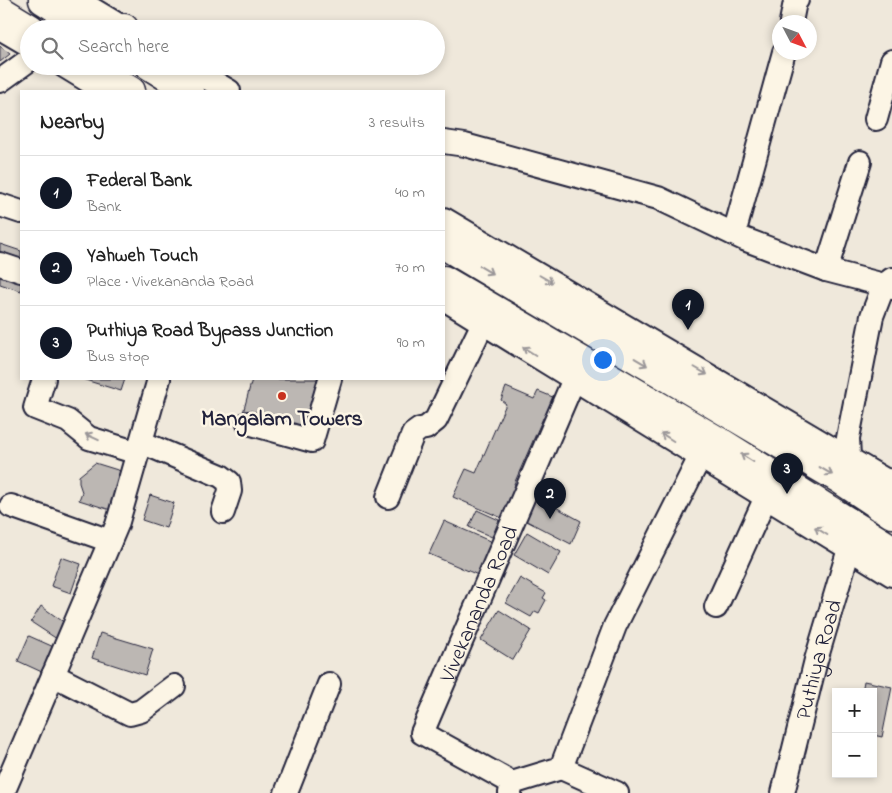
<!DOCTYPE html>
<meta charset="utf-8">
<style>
body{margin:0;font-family:"Indie Flower",sans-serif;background:#f2f2f2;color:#222}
.controls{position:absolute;right:15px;bottom:15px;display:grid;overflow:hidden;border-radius:0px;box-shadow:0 2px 8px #0003}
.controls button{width:45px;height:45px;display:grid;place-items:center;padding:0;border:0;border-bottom:1px solid #e0e0e0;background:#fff;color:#222;font:25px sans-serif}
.compass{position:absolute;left:772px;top:15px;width:45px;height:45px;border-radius:50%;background:#fff;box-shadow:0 2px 8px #0003;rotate:131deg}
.you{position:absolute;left:602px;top:359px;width:18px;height:18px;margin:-12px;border:4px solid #fff;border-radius:50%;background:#1a73e8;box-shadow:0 0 0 8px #1a73e833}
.badge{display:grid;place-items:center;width:32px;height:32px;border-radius:50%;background:#111827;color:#fff;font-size:16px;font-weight:700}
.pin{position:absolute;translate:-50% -41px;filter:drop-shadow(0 1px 2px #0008)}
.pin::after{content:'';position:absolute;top:26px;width:18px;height:15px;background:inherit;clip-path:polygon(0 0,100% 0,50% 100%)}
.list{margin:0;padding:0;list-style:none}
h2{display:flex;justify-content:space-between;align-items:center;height:65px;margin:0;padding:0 20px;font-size:21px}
h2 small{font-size:16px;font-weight:400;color:#767676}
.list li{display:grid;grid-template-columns:32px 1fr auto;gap:15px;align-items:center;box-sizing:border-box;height:75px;padding:0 20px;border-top:1px solid #e0e0e0}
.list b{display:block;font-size:19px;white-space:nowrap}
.list p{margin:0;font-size:16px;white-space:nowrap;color:#767676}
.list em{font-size:16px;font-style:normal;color:#767676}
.icon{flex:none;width:28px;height:28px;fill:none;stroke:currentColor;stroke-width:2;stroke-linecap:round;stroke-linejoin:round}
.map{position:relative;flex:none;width:892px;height:793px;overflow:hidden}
.search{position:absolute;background:#fff;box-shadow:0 2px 8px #0003;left:20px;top:20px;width:425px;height:55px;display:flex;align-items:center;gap:12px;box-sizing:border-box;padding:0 18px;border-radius:28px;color:#767676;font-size:19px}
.panel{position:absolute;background:#fff;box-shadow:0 2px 8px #0003;left:20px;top:90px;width:425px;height:290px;border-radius:0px}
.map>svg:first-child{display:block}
.building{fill:#bcb7b3;stroke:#22223b}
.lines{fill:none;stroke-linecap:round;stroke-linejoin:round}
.minor-casing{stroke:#22223b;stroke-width:26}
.highway-casing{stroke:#22223b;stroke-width:31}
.minor{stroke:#fcf5e5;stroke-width:22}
.highway{stroke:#fcf5e5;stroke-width:28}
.oneway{stroke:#9a9698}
.poi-dot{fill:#c8321e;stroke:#fcf5e5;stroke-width:2}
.labels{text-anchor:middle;stroke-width:5;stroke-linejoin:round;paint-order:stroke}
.poi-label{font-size:22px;font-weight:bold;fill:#22223b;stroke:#fcf5e5}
.street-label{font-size:22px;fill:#22223b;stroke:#fcf5e5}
</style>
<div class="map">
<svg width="892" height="793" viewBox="0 0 892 793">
<rect width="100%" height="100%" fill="#efe8db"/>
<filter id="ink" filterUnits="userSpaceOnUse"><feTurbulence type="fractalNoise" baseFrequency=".02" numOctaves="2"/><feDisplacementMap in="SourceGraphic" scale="10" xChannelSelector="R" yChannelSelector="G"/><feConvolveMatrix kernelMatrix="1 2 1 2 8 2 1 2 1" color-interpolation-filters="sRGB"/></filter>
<g filter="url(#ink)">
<path class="building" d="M0,46l10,8 -10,8z
M0,244l21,7v40l-21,-7z
M82,379h43l-4,12z
M252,379h68l-13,50 -64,-16z
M506,387l28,12 4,-8 22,9 -9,21 -8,-3 -29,66 10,5 -15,32 -56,-24 13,-28 10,4 30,-69 -5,-4z
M95,463l29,9 -7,40 -38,-12 3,-8 -3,-9v-7z
M530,493l51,28 -10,23 -52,-27z
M150,495l24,8 -8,25 -24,-8z
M477,510l22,10 -7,17 -23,-10z
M444,521l48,21 -14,33 -49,-21z
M527,532l34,20 -13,23 -34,-20z
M61,557l20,7 -10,29 -20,-7z
M520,578l26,15 -3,5 3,2 -7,13 -4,-2 -4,6 -25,-14z
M41,606l24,17 -8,16 -26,-17z
M499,610l32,20 -18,30 -32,-20z
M100,633l53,16 -8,26 -53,-17z
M29,636l27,12 -12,25 -26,-12z
M864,681l28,6 -10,50 -9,-2v-43h-11z"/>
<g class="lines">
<defs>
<g id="minor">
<path d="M77,0l48,29"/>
<path d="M791,22l4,-20 2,-2"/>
<path d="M0,28l29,17"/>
<path d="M64,66l41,25"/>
<path d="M187,66l42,25"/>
<path d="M0,81l29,-21"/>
<path d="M876,119l16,-58"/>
<path d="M444,142l21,3 193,53 86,41 82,31 58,15 8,3"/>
<path d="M0,205l21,7"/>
<path d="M444,219l448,265"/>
<path d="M734,234l50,-182"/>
<path d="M0,264l21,7"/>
<path d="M826,270l34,-108"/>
<path d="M444,299l448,276"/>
<path d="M44,379l-9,29 33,13 21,17 49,15"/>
<path d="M248,423l64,18 18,-62"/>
<path d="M141,442l80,34 8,6 1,9 -7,21"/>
<path d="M849,457l-1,-19 24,-122 12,-31 8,-6"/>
<path d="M388,497l25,-63 7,-5 6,-1 10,-8 47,-97"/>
<path d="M11,506l99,35"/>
<path d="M716,607l50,-110"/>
<path d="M53,675l77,39 11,-3 33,-25"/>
<path d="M561,768l56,25"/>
<path id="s1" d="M512,783l-90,-50 152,-354"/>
<path d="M3,793l114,-268 42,-146"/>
<path d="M286,793l43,-109"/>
<path d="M510,793l2,-10 49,-15 54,-142 85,-169"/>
<path id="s2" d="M783,793l33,-133 33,-111 6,-12"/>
</g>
<path id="highway" d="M43,0l46,29
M0,10l31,19
M124,29v-1
M90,66l41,25
M150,66l40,25
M444,245l397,235 51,34
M444,280l278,163 170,106
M878,506l13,-23"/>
</defs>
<use href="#minor" class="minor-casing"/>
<use href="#highway" class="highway-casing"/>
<use href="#minor" class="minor"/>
<use href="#highway" class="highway"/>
</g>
<defs><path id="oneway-shaft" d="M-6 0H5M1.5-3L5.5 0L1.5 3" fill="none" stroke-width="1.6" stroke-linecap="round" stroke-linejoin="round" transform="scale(1.25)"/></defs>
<g class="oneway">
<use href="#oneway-shaft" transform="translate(486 270) rotate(31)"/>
<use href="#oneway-shaft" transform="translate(546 279) rotate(30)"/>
<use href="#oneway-shaft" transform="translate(529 351) rotate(-148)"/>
<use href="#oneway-shaft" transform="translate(641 362) rotate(31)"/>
<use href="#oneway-shaft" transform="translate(701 371) rotate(30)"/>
<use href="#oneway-shaft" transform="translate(92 437) rotate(-155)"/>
<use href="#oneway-shaft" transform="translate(667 437) rotate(-148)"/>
<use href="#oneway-shaft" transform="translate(747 458) rotate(-148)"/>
<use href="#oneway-shaft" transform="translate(826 471) rotate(31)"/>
<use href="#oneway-shaft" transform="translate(821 531) rotate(-148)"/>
</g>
</g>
<circle class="poi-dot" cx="282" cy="396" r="5"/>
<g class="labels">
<g class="poi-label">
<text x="282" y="425">Mangalam Towers</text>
</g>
<g class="street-label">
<text dy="8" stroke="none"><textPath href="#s1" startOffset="244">Vivekananda Road</textPath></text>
<text dy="8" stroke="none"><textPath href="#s2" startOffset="138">Puthiya Road</textPath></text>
</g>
</g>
</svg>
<div class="controls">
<button>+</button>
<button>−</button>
</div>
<svg class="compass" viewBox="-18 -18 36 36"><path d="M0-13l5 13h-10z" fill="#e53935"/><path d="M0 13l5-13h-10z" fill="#767676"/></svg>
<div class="you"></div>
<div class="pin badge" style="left:688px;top:330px">1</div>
<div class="pin badge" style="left:550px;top:519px">2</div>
<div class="pin badge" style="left:787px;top:494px">3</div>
<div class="search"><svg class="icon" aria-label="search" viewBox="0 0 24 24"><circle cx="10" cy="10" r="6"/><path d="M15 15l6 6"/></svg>Search here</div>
<section class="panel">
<h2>Nearby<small>3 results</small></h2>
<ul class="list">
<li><span class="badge">1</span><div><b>Federal Bank</b><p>Bank</p></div><em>40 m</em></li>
<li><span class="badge">2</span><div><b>Yahweh Touch</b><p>Place · Vivekananda Road</p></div><em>70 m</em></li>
<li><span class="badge">3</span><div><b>Puthiya Road Bypass Junction</b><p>Bus stop</p></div><em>90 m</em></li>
</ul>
</section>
</div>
